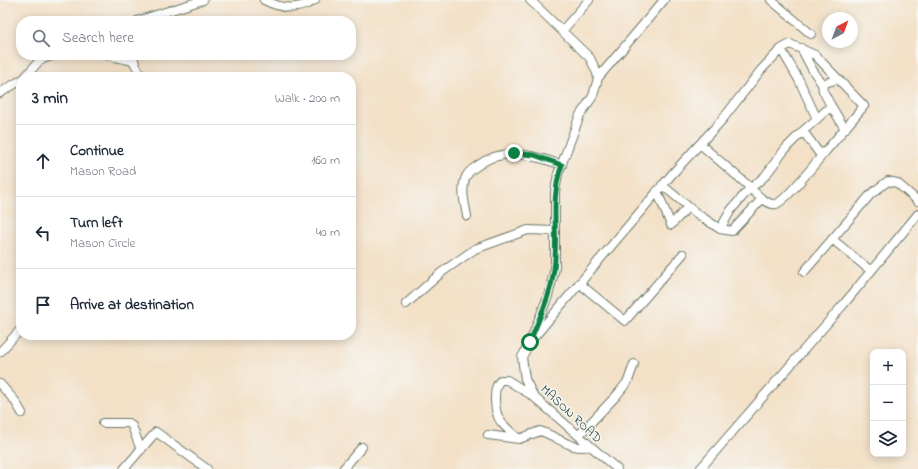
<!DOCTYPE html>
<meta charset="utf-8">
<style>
body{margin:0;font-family:"Indie Flower",sans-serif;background:#f2f2f3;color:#1f2937}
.controls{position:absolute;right:12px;bottom:12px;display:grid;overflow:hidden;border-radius:8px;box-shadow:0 2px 10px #0003}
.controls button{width:36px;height:36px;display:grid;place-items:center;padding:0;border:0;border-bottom:1px solid #e0e1e3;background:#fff;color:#1f2937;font:20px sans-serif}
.compass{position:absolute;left:822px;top:12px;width:36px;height:36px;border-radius:50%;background:#fff;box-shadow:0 2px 10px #0003;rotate:41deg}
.stop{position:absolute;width:12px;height:12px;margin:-9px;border:3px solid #0b8043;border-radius:50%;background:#fff}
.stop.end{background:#0b8043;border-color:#fff;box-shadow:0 1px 4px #0008}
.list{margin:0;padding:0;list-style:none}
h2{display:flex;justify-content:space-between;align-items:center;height:52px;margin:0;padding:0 16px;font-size:17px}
h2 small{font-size:13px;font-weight:400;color:#747a83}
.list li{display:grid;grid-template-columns:26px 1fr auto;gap:12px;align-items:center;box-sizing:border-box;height:72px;padding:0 16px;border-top:1px solid #e0e1e3}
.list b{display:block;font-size:15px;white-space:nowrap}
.list p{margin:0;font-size:13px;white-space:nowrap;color:#747a83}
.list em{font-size:13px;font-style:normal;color:#747a83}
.icon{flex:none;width:22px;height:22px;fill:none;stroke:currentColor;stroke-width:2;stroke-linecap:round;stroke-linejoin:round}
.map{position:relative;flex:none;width:918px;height:469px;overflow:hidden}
.search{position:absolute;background:#fff;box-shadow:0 2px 10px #0003;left:16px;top:16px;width:340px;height:44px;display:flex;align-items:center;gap:10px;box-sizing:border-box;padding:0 14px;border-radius:16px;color:#747a83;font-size:15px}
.panel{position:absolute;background:#fff;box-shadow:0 2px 10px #0003;left:16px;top:72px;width:340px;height:268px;border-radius:16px}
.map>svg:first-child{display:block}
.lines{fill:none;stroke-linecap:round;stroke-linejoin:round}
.minor-casing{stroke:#697667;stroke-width:10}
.minor{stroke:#fff;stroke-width:8}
.route{stroke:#0b8043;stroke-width:5}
.labels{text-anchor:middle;stroke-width:3;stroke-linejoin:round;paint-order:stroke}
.street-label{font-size:13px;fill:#1f3d34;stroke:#f6f6f2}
</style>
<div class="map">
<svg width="918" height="469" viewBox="0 0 918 469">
<rect width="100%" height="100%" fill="#f6f6f2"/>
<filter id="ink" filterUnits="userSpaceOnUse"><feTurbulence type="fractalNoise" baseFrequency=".025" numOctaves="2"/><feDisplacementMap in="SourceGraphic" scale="8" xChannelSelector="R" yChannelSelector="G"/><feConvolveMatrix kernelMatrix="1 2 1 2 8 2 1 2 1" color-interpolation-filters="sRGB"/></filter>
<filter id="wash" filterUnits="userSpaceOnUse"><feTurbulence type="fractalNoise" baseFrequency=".012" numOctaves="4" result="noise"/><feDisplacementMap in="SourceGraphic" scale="16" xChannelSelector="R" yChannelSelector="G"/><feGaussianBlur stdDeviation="0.9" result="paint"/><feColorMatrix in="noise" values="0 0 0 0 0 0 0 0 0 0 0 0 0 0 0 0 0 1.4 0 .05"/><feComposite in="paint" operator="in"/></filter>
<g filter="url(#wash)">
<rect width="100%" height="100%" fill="#f3e0c6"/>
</g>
<g filter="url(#ink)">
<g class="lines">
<defs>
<path id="minor" d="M264,0c18,9 33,11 51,0
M530,0l60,58 7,15 1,5 -5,18 -13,19 -22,59 -3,18v76l-7,28 -18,46 -8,15 3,22 9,18 83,72
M771,0l40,34
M137,21l66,-21
M562,31l27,-31
M801,48l11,21 10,15 16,-5
M781,49l18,31 18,39
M106,55l28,6
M133,55l2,9 7,13
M25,77l15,-17 14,-5
M598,78l66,-78
M0,93l21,-13
M830,104l15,25
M803,131l26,-23 1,-4 -7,-13 -1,-7
M662,185l34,28 24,16
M750,188l12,11 -30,32 -12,-2 11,-19z
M657,191l14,34 17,-18
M762,199c5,3 9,6 14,5 10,-3 41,-43 49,-52
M467,216c-2,-12 -6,-25 -2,-37 2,-6 7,-10 12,-13 26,-20 56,-11 85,-1
M832,239l39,32
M804,272l67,-78 17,-13 9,2 21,18
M579,283l46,38 58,-67
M406,304l36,-32 33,-23 53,-19 27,1
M530,342l143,-169 49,-53 39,-50 20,-21 9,-5 25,11 49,51 -39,46 -6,1 -16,-22 -17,17 -21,28 -14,12 -51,-44
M0,352l21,-23
M0,384l15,17 7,12
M103,423h26l3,3 9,24
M488,435l31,4 21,-8c18,5 30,20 50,15
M579,435l38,-40 11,-14 6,-17
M519,439c-6,-5 -13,-11 -18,-17 -7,-9 -9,-36 0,-42h6l26,16
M124,469l32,-37 51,37
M343,469l19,-22
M700,469l143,-164 75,-91"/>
</defs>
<use href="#minor" class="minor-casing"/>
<use href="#minor" class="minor"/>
</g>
</g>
<g class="lines" filter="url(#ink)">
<path class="route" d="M514,153l20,2 28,10c-13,34 -3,69 -8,104 -3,26 -15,49 -24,73"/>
</g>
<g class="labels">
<g class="street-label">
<text transform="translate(572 413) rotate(43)" y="5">MASON ROAD</text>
</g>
</g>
</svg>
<div class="controls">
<button>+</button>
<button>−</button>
<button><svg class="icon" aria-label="layers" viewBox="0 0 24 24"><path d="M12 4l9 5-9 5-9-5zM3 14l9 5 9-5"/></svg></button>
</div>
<svg class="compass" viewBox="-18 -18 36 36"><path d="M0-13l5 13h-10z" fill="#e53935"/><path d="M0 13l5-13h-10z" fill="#747a83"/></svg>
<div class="stop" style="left:530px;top:342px"></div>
<div class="stop end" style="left:514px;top:153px"></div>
<div class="search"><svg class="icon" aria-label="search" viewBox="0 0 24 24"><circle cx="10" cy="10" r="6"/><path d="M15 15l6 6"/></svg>Search here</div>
<section class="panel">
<h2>3 min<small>Walk · 200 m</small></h2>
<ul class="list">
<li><svg class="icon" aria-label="ahead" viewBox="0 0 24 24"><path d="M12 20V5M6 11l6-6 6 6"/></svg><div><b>Continue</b><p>Mason Road</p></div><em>160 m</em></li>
<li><svg class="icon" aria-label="left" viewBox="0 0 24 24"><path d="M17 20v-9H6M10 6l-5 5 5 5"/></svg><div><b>Turn left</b><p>Mason Circle</p></div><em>40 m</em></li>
<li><svg class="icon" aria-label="arrive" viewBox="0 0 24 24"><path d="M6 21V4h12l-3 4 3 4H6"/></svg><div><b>Arrive at destination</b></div></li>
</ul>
</section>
</div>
